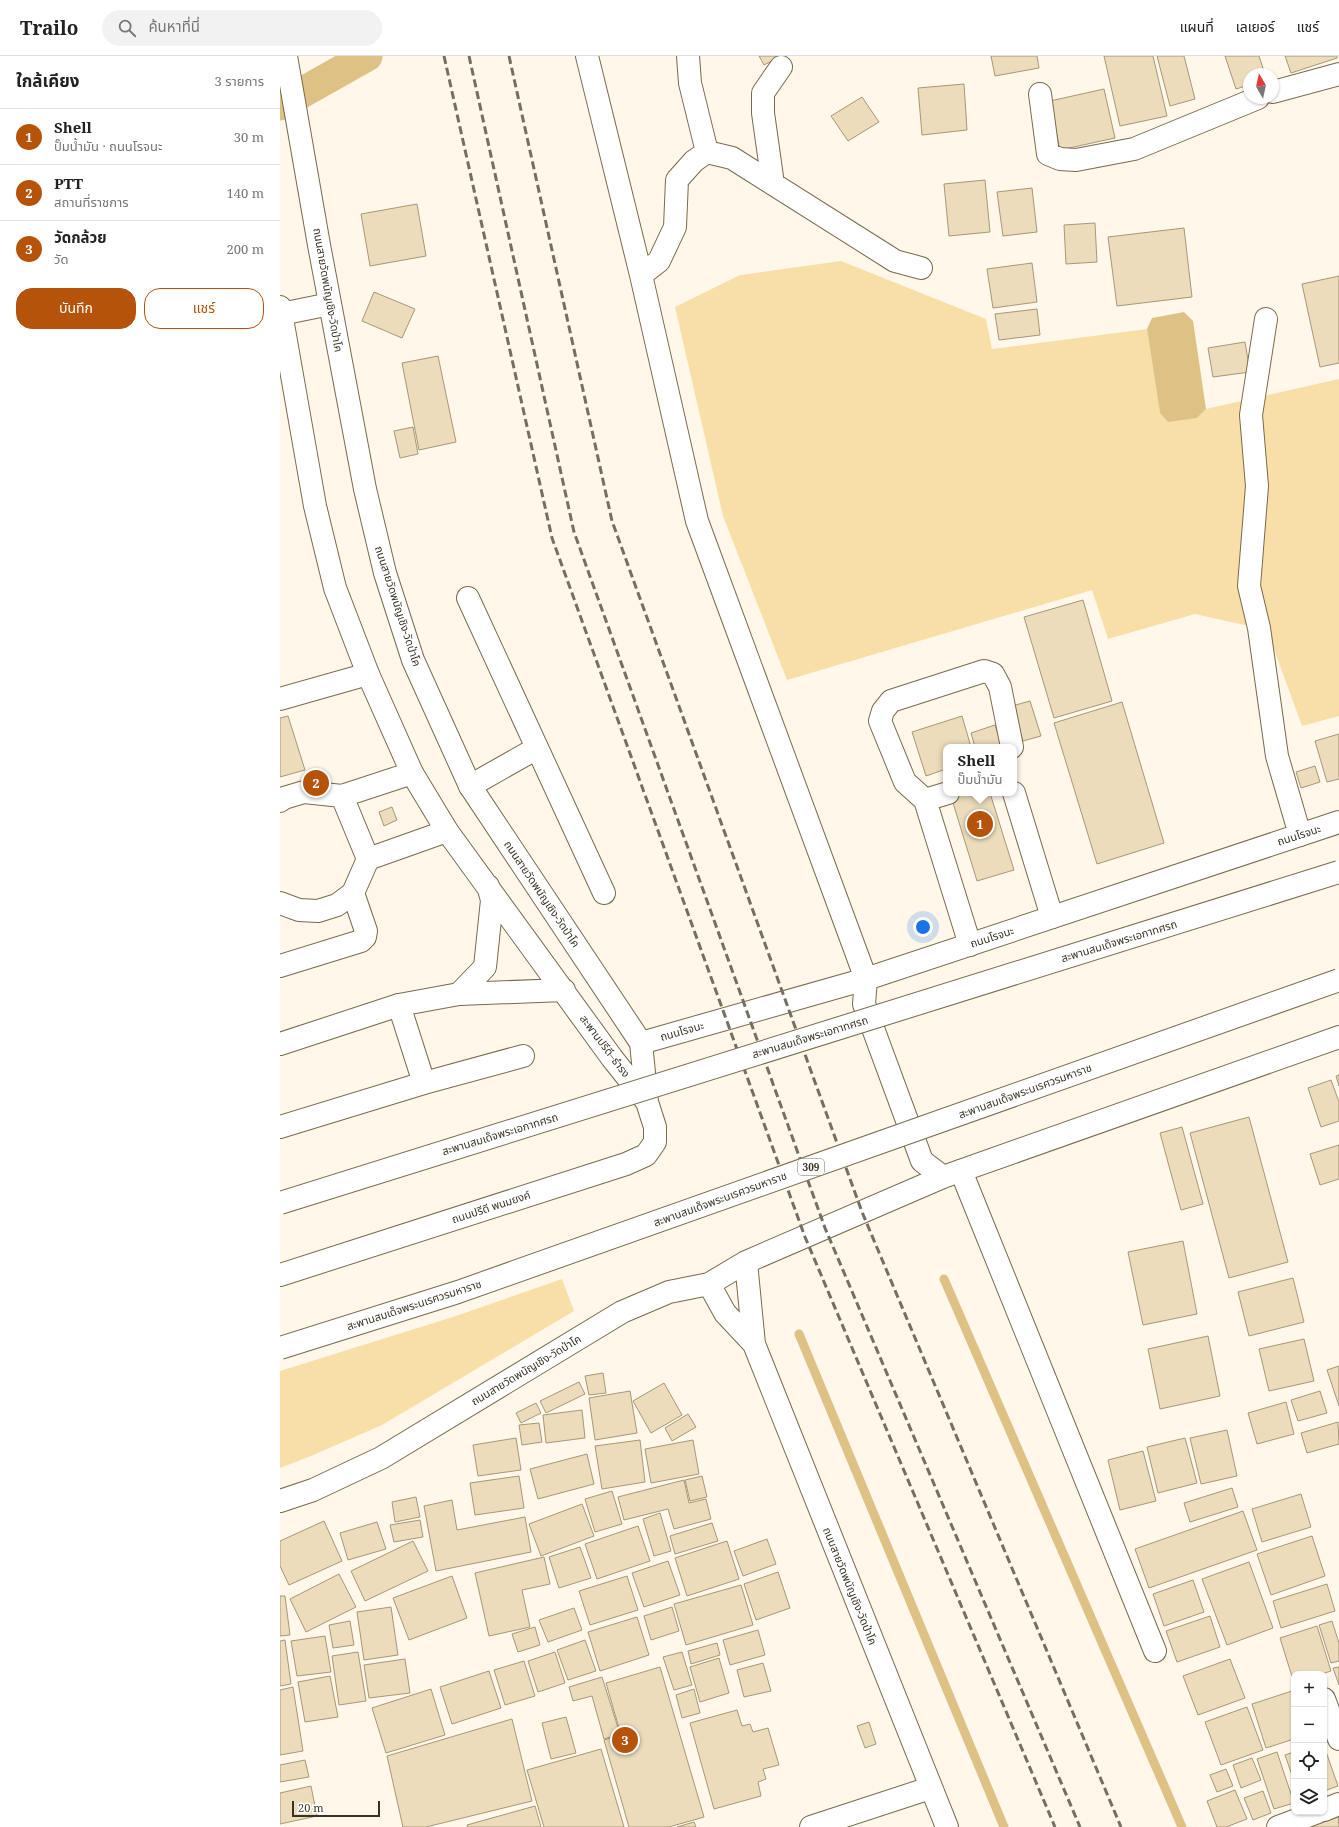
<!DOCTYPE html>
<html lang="th">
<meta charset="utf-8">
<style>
body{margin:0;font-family:"Noto Serif","Noto Sans Thai",serif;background:#f2f2f2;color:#222}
.controls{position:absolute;right:12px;bottom:12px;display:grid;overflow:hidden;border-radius:8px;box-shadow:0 1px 3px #0004}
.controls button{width:36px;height:36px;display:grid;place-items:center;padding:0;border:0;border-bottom:1px solid #e0e0e0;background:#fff;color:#222;font:20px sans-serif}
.compass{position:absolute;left:963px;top:12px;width:36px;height:36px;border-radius:50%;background:#fff;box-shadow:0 1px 3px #0004;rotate:351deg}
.scale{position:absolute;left:12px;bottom:10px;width:88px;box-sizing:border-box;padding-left:4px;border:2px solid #393326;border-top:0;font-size:11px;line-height:14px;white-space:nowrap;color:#393326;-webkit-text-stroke:3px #fff;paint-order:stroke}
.you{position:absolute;left:643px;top:871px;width:14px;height:14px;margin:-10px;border:3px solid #fff;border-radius:50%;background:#1a73e8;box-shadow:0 0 0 6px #1a73e833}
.badge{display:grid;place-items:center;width:26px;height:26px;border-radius:50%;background:#b45309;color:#fff;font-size:13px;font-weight:700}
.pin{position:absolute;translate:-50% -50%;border:2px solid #fff;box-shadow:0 1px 4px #0006}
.popup{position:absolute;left:663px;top:688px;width:74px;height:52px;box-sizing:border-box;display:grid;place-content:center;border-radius:8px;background:#fff;filter:drop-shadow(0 1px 3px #0005);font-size:13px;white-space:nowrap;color:#767676}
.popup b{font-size:15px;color:#222}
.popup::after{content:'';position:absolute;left:50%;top:100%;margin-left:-8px;border:8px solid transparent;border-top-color:#fff}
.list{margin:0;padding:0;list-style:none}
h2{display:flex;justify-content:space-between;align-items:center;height:52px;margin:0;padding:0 16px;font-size:17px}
h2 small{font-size:13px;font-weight:400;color:#767676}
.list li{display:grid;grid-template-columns:26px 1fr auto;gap:12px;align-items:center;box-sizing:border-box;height:56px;padding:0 16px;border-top:1px solid #e0e0e0}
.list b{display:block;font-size:15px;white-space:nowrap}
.list p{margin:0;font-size:13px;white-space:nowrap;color:#767676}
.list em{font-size:13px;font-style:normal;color:#767676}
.actions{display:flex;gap:8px;padding:12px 16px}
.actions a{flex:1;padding:9px 0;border:1px solid #b45309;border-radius:16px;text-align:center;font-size:14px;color:#b45309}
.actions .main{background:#b45309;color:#fff}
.icon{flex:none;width:22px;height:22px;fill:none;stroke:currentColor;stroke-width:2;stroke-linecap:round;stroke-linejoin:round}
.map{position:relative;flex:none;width:1059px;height:1771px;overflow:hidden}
header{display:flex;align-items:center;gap:24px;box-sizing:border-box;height:56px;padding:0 20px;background:#fff;border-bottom:1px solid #e0e0e0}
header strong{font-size:19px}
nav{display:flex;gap:22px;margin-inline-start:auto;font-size:14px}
.search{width:280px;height:36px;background:#f2f2f2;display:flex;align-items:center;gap:10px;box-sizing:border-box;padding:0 14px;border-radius:22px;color:#767676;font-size:15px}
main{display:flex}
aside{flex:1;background:#fff}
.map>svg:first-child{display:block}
.green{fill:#f8dfa8}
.water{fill:#dec285}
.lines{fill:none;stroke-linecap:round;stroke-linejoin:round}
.stream{stroke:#dec285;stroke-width:9}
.canal{stroke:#dec285;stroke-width:31}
.building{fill:#ecdcbb;stroke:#a69777}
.minor-casing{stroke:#786a4c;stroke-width:24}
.major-casing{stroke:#786a4c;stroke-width:24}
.minor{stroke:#fff;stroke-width:22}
.major{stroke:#fff;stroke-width:22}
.rail{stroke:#756f62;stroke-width:3;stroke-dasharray:8 4;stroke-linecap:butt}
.major-bridge-casing{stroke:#786a4c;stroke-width:24;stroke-linecap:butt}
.major-bridge{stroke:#fff;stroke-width:22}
.labels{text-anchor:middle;stroke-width:3.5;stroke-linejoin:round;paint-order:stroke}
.shield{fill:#fff;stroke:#747067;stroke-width:1}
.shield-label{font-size:10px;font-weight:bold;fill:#393326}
.street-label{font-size:11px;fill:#393326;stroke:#fff}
</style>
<header>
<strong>Trailo</strong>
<div class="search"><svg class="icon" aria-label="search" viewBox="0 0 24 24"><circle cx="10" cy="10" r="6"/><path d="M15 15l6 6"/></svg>ค้นหาที่นี่</div>
<nav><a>แผนที่</a><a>เลเยอร์</a><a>แชร์</a></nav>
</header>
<main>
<aside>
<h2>ใกล้เคียง<small>3 รายการ</small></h2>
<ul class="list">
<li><span class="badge">1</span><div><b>Shell</b><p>ปั๊มน้ำมัน · ถนนโรจนะ</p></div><em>30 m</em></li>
<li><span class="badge">2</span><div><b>PTT</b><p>สถานที่ราชการ</p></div><em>140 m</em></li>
<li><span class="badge">3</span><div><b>วัดกล้วย</b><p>วัด</p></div><em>200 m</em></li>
</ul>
<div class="actions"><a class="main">บันทึก</a><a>แชร์</a></div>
</aside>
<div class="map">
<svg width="1059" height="1771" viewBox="0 0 1059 1771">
<rect width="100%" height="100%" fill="#fef7ea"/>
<path class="green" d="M561,205l145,58 6,30 155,-20 13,83 37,6 9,-9 133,-30v337l-37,10 -35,-96 -72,-16 -87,25 -16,-49 -305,90 -64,-164 -48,-209 65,-32z
M282,1223l12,32 -192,114 -71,31 -31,12v-97l176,-55z"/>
<path class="water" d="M904,256l9,9 13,88 -9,9 -29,4 -8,-9 -13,-84 5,-11z"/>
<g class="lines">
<path class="stream" d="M664,1223l238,548
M519,1278l205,493"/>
<path class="canal" d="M0,49l87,-49"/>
</g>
<path class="building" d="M479,0h23l-18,9z
M711,0h46l2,12 -44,8z
M824,0h49l14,60 -47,10z
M877,0h27l11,43 -25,7z
M945,0h34l6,18h-16v11l-13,4z
M1005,0h52v2l-46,15z
M684,28l3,46 -45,5 -4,-47z
M824,33l11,49 -55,12 -10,-49z
M582,41l17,25 -31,19 -17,-25z
M705,124l5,52 -41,4 -5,-52z
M752,132l5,44 -34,4 -6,-44z
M137,148l9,52 -56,10 -9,-52z
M815,167l2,39 -31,2 -2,-39z
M904,172l8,69 -75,9 -9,-69z
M752,207l5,39 -44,6 -6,-39z
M1059,220v87l-19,4 -18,-83z
M94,236l41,17 -13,29 -40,-17z
M757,253l3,26 -41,5 -4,-26z
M965,286l5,30 -37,5 -5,-29z
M158,300l18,86 -37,8 -17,-87z
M133,371l5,27 -18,4 -6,-27z
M803,544l29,101 -58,17 -30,-101z
M750,645l11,35 -18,5 -11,-35z
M842,646l42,141 -67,21 -43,-141z
M8,660l17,54 -25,7v-59z
M682,660l9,31h-25v22l-20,7 -14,-44z
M715,669l7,22h-27l-4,-14z
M1059,678v45l-12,3 -12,-41z
M1035,710l5,16 -19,6 -5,-16z
M670,737h40l24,77 -37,11z
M112,751l5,13 -13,6 -5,-14z
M1059,1019v11l-3,-10z
M1051,1024l8,22v19l-18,6 -13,-39z
M969,1061l39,145 -59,16 -39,-145z
M902,1071l21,77 -22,6 -21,-77z
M1059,1089v34l-19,6 -10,-31z
M903,1185l14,73 -54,11 -15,-73z
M1013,1222l11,44 -55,14 -11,-44z
M928,1280l12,60 -60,13 -12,-60z
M1024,1283l10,42 -45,10 -10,-42z
M1059,1310v40l-12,-36z
M323,1317l3,20 -17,2 -4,-19z
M299,1326l6,12 -39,19 -6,-12z
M384,1327l18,32 -31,18 -18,-32z
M350,1335l7,42 -42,7 -6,-42z
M1040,1335l7,22 -29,8 -7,-21z
M1006,1346l8,32 -37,10 -9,-31z
M256,1347l5,10 -20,10 -5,-10z
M302,1354l3,28 -39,5 -3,-28z
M408,1358l8,13 -24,14 -7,-13z
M1058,1366l1,22 -32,9 -6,-20z
M259,1367l3,19 -20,3 -3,-20z
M947,1374l10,46 -36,8 -11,-46z
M236,1382l5,32 -43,6 -5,-31z
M905,1382l12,45 -39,10 -11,-46z
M360,1384l5,42 -43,7 -7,-43z
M413,1384l6,34 -48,9 -6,-34z
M863,1395l13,50 -36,9 -12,-50z
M307,1398l7,30 -56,15 -8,-30z
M239,1420l5,32 -49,7 -5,-32z
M422,1420l5,21 -17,4 -5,-21z
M404,1424l5,23 17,-4 5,20 -37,10 -6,-20 -44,11 -6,-23z
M952,1432l6,19 -48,15 -6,-19z
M332,1435l10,33 -27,8 -10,-33z
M1021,1438l10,33 -49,15 -10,-33z
M136,1441l4,20 -25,5 -3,-20z
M172,1444l5,30 68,-13 6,35 -95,19 -12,-65z
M302,1448l12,32 -53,20 -12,-32z
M963,1455l14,39 -108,38 -14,-39z
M380,1457l11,38 -17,5 -11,-37z
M140,1464l3,17 -29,5 -4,-17z
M44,1465l18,40 -53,24 -9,-19v-25z
M97,1466l9,27 -38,11 -8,-27z
M432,1467l6,18 -43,13 -5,-18z
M358,1470l12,35 -53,18 -12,-35z
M1032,1480l13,40 -54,19 -14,-41z
M487,1483l9,25 -33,12 -9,-25z
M133,1485l15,30 -63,30 -14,-30z
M447,1485l12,38 -52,17 -12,-38z
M300,1491l11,31 -32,10 -10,-31z
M264,1501l6,27 -28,6 8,37 -41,9 -14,-63z
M388,1505l12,34 -36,12 -12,-34z
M969,1506l24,66 -46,17 -25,-66z
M498,1516l12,36 -34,12 -12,-36z
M59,1518l17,33 -50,25 -16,-33z
M172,1520l15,42 -58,22 -16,-42z
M347,1520l11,34 -48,15 -11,-34z
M913,1524l11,32 -40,14 -11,-32z
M1047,1528l8,27 -54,17 -8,-27z
M461,1529l12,40 -67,20 -12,-41z
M0,1540h5l5,39 -10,1z
M111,1551l7,48 -34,5 -7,-48z
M392,1551l7,24 -28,9 -7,-24z
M294,1552l8,22 -34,12 -9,-22z
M930,1560l10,31 -43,15 -11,-31z
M357,1561l12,38 -49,16 -12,-39z
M70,1565l4,24 -21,3 -4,-23z
M1052,1565l7,22v18l-8,2 -12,-38z
M1037,1570l14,45 -9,3h-28v9l-14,-45z
M255,1571l5,18 -22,7 -6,-18z
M478,1574l7,25 -35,10 -7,-25z
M45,1580l6,36 -34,4 -6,-35z
M5,1584l6,44 -11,2v-45z
M305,1584l11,31 -28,9 -11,-30z
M437,1587l3,12 -29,9 -3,-13z
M78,1596l8,49 -27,4 -7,-49z
M275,1596l10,31 -27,9 -10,-31z
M402,1596l10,33 -18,5 -11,-33z
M439,1602l10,35 -29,9 -10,-35z
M125,1603l5,34 -41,5 -5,-33z
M950,1603l15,39 -47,17 -15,-39z
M244,1605l11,35 -30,9 -11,-35z
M483,1607l8,28 -27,6 -7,-27z
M380,1611l44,150 -35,10h-40l-25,-87 17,-5 -15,-52z
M1059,1611v18l-6,-17z
M209,1615l12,37 -49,16 -12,-37z
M50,1620l8,41 -33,5 -7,-40z
M322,1621l18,57 -16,5 -12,-43 -19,5 -4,-14z
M13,1631l10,64 -23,4v-65z
M151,1633l14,46 -59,18 -14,-45z
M414,1633l6,24 -18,5 -6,-23z
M1012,1635l2,6v42l-28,9 -14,-44z
M967,1651l16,43 -42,15 -16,-43z
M457,1654l5,16 8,-2 3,8 15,-4 11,37 -16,4 3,10 -8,3 3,14 -47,13 -24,-86z
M286,1661l10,36 -25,6 -9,-36z
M232,1663l20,82 -106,26h-23l-16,-71z
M589,1666l7,22 -11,4 -8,-22z
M1044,1690l14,40 -14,5z
M321,1693l23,78h-80l-17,-57z
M997,1696l17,51 -20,6 -17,-50z
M1014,1696v29l-9,-26z
M972,1702l9,22 -20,8 -8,-23z
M25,1704l4,17 -29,5v-17z
M946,1713l7,17 -16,6 -7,-17z
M31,1730l6,30 -37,8v-31z
M955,1734l12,29 -21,8h-9l-10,-26z
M983,1735l8,22 -18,7 -9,-22z
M255,1750l6,21h-73l-1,-2z
M1058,1758l1,13h-36z
M414,1766l2,5h-19z"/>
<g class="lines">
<defs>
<path id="minor" d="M307,0l54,219 56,246 169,458
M408,0l2,27 17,69
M993,36l66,-18
M760,38l8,60 12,5 16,1 58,-11 124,-51
M493,128l-10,-71v-20l18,-26
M361,219l18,-14 16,-34 2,-47 17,-19 13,-9 25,6 163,103 26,7
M986,263l-15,96 6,71 -8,100 10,42 18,128 23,79
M188,542l136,295
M0,643l88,-25
M190,730l67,-38
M734,737l38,124
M62,740l26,63
M645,744l23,-7
M0,745l4,-3 20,-6 38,4 70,-23
M0,847l19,7 19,1 19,-6 16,-12 15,-34 79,-28
M690,889l-45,-145 -20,-18 -25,-61 3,-10 8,-10 93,-30 9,3 7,13 12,60
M0,910l81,-25 4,-4 1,-6 -13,-38
M144,1027l99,-27
M0,1071l144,-44 -25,-78
M681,1115l194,480
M1044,1643l15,40
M1044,1754l15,-6
M531,1771l119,-39
M998,1771l40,-15"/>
<path id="major" d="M0,251l35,199 20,82 33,86 44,99 35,58 165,227 35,44
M1,258l49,-10
M586,923l-2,25 58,157 21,16
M179,938l26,-27 7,-67 -4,-14
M361,987l225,-64 473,-157
M0,988l119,-39 60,-11 105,-4
M466,1206l8,82 193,483
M0,1219l346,-111 20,-9 9,-13v-15l-8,-25 -6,-59 -171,-257 -57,-126 -28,-87 -20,-84 -46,-244 -33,-189
M429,1228l16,29 29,31
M0,1445l33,-11 68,-32 241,-146 47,-20 40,-8 37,-22 197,-85 396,-140"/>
</defs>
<use href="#minor" class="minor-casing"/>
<use href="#major" class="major-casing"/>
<use href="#minor" class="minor"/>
<use href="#major" class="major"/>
<path class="rail" d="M164,0l108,482 253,699 250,590
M189,0l105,476 251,696 255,599
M229,0l103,465 250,691 259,615"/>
<defs>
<path id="major-bridge" d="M0,1147l1059,-331
M0,1292l178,-56 881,-312"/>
</defs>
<use href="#major-bridge" class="major-bridge-casing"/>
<use href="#major-bridge" class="major-bridge"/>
</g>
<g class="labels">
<rect class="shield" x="518" y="1103" width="26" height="16" rx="3"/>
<g class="shield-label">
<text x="531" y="1115">309</text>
</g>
<g class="street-label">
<text transform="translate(48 234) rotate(80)" y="4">ถนนสายวัดพนัญเชิง-วัดป่าโค</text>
<text transform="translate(118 550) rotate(72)" y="4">ถนนสายวัดพนัญเชิง-วัดป่าโค</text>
<text transform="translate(1019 779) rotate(-18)" y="4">ถนนโรจนะ</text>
<text transform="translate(262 838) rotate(56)" y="4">ถนนสายวัดพนัญเชิง-วัดป่าโค</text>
<text transform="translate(712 881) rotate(-18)" y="4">ถนนโรจนะ</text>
<text transform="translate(839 885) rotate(-17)" y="4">สะพานสมเด็จพระเอกาทศรถ</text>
<text transform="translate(402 975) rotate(-16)" y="4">ถนนโรจนะ</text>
<text transform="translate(530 981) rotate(-17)" y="4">สะพานสมเด็จพระเอกาทศรถ</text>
<text transform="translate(325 990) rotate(53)" y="4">สะพานปรีดี–ธำรง</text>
<text transform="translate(745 1035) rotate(-20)" y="4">สะพานสมเด็จพระนเรศวรมหาราช</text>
<text transform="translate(220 1078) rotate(-17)" y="4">สะพานสมเด็จพระเอกาทศรถ</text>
<text transform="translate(440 1143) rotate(-20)" y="4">สะพานสมเด็จพระนเรศวรมหาราช</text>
<text transform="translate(211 1151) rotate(-18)" y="4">ถนนปรีดี พนมยงค์</text>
<text transform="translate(134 1249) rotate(-18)" y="4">สะพานสมเด็จพระนเรศวรมหาราช</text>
<text transform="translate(246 1314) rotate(-31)" y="4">ถนนสายวัดพนัญเชิง-วัดป่าโค</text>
<text transform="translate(570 1530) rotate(68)" y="4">ถนนสายวัดพนัญเชิง-วัดป่าโค</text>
</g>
</g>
</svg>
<div class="controls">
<button>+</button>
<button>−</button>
<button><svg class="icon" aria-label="locate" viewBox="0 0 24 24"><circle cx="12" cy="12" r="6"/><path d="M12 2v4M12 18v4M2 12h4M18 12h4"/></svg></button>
<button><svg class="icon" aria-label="layers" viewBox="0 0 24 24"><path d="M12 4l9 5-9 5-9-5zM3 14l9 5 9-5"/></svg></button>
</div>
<svg class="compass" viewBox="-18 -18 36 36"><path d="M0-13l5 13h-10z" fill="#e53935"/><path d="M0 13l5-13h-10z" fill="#767676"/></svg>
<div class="scale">20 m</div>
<div class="you"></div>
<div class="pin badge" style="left:700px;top:768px">1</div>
<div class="popup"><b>Shell</b>ปั๊มน้ำมัน</div>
<div class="pin badge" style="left:36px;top:727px">2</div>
<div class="pin badge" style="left:345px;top:1684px">3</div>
</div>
</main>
